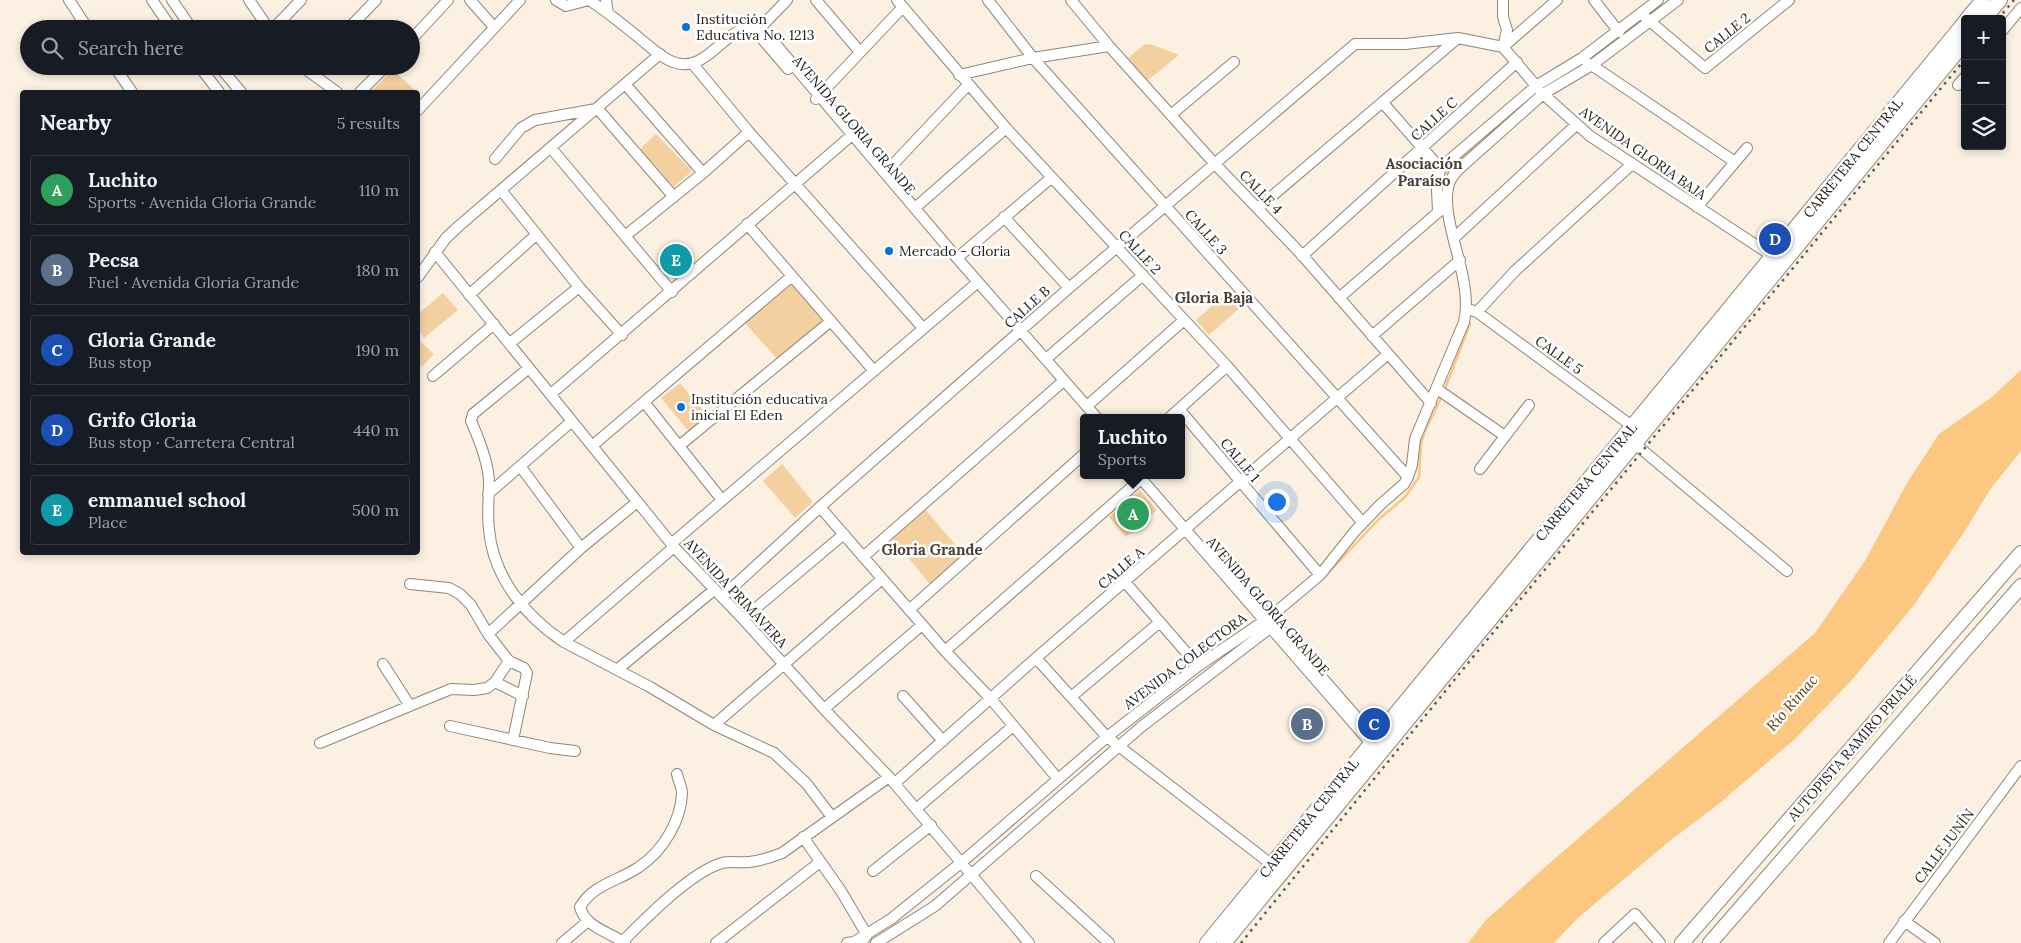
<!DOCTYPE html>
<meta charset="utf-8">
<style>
body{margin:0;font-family:Lora,serif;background:#242831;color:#f1f3f6}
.controls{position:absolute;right:15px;top:15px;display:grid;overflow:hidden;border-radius:5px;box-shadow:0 2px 8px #0003}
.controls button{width:45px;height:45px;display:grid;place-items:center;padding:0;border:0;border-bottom:1px solid #363941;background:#171b24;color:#f1f3f6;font:25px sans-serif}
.you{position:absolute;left:1276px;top:501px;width:18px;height:18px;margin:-12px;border:4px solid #fff;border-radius:50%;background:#1a73e8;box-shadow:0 0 0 8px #1a73e833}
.badge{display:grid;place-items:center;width:32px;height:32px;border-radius:50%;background:#0b8043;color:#fff;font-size:16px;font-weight:700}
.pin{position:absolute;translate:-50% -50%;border:2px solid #fff;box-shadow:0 1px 5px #0006}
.popup{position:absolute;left:1080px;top:414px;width:105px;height:65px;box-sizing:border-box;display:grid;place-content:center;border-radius:5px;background:#171b24;filter:drop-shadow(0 1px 4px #0005);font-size:16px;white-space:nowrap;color:#9ea1a6}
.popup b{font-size:19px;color:#f1f3f6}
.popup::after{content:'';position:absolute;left:50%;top:100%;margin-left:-10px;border:10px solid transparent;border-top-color:#171b24}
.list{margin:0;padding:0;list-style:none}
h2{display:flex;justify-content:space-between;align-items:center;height:65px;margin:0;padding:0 20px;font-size:21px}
h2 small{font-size:16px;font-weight:400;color:#9ea1a6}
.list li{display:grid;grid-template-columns:32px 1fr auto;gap:15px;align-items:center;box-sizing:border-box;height:70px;margin:0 10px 10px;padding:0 10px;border:1px solid #363941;border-radius:5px}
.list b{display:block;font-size:19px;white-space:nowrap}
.list p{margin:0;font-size:16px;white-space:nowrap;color:#9ea1a6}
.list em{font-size:16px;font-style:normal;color:#9ea1a6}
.icon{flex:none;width:28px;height:28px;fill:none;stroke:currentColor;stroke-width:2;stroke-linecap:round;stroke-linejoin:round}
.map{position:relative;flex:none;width:2021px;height:943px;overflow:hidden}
.search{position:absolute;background:#171b24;box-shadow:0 2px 8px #0003;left:20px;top:20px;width:400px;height:55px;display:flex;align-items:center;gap:12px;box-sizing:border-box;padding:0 18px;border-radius:28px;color:#9ea1a6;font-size:19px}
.panel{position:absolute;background:#171b24;box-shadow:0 2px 8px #0003;left:20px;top:90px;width:400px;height:465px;border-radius:5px}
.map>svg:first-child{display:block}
.green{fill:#f4d0a0}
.water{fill:#fbc781}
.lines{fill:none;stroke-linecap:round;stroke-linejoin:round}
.stream{stroke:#fbc781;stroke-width:2.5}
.minor-casing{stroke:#908679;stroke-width:12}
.highway-casing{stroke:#908679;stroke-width:16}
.minor{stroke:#fff;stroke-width:10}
.highway{stroke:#fff;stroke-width:14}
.rail{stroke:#605b53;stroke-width:2.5;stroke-dasharray:2.5 5;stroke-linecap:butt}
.poi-dot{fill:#0273da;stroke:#fff;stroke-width:2}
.labels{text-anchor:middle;stroke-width:5;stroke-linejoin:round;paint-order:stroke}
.poi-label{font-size:14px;fill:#23201b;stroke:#fff;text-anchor:start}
.street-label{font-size:14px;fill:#23201b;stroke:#fff}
.neighbourhood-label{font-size:15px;font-weight:bold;fill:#4a4136;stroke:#fff}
.water-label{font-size:15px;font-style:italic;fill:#5d3c00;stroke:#fff}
</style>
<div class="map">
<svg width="2021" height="943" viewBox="0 0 2021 943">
<rect width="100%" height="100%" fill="#fbf0e2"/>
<path class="green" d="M1145,44l8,1 26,10 -32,26 -19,-23z
M393,70l24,22h-47z
M656,134l36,37 -18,16 -34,-38z
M794,281l33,39 -48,41 -35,-39z
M1230,290l13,15 -34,30 -13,-15z
M443,293l15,17 -34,28 -6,-8v-16z
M418,339l16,15 -12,13 -4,-4z
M680,383l29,34 -19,16 -29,-35z
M782,464l31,38 -18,16 -32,-37z
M1140,490l17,20 -31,27 -17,-20z
M925,509l39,46 -34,29 -38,-46z"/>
<path class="water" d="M2021,370v81l-30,37 -28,46 -49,71 -63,76 -56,58 -79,67 -49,37 -88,74 -25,26h-86l18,-23 57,-51 272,-236 50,-72 42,-78 32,-49 53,-37z"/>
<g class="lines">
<path class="stream" d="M1494,131l36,-33
M1442,178l13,-15 20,-15
M1444,391l26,-67
M1329,572l49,-52 27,-23 14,-20 2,-34 4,-12 17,-35"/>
<defs>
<path id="minor" d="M69,0l19,29
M152,0l20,29
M172,0l20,29
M249,0l20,29
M470,0l24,27
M556,0l10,6 23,-6
M589,0c19,12 37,27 55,42 9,7 18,16 29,20 36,14 53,-42 88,-35l196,231 140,160
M606,0l2,13
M816,0l44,52
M897,0l109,128 221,238 136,157
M988,0l45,58 375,419
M1071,0l38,46 105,117 88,92 129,148
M1503,0v17l4,13 -4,17
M1594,0l25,32
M1645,17l60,51 84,-68
M747,27l11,7 30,35
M761,27l26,-27
M273,29l28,-29
M348,29l28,-29
M2002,31l19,-23
M411,40l37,-40
M1503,47l54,-47
M1587,62l148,100
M692,63l57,69 174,196
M114,66l18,26
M199,66l20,26
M219,66l22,26
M301,66l36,26
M959,75l74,-17 76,-12
M625,84l78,89
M1958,85l7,-8
M360,92l26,-26
M816,99l87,-92
M1383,103l57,65
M597,108l77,89
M418,110l102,-110
M1172,114l62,-52
M551,148l121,144
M495,159l26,-31 14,-8 61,-11
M885,173l83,-88
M501,190l78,97 43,48
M1697,207l50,-59
M915,208l91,-80
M1258,208l200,-170
M1438,212l-1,-22 3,-22 96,-82 46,-28 76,-58
M1004,217l65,71
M747,224l127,147
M625,236l78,-63 46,-41
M1454,238l122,-113
M435,252l239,295 69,72 81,90 65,68 140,166
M1302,256l215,-194
M957,258l94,-80
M418,277l28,-39 14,-13 200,-171
M469,295l67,-60
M1339,298l104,-90
M1471,310l6,2 155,114
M1477,312l38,-41 117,-107
M1372,336l88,-76
M510,343l69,-56
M1046,359l97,-84
M529,368l-56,46 -2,7c8,18 18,42 18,62 0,15 -2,30 0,46 4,48 36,87 75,113l86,45 64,38 60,28 32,30 26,34
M433,376l61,-52
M1437,389l68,47
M551,394l301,-259
M644,402l78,98
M1087,406l97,-86
M1179,409l141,166
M1169,418l58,-52
M1634,443l153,128
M592,446l200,-170
M679,446l152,-125
M520,466l61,82
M1480,469l49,-64
M1138,475l237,273
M488,494l83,-72
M820,507l125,144 46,48 67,80
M671,544l307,-262
M1213,552l166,191
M863,557l197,-173
M1125,582l73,84
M410,584l39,4 11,6 11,11 17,29 21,27 15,7 3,5 -14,67
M722,597l98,-90 249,-219 286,-244h50l53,-6 45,9 40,47 47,42 187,123
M909,610l175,-156
M743,619l101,-85
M488,634l93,-86 55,-45
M564,642l110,-95
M945,651l196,-172
M1036,658l71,79 164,127
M383,664l27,42
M618,669l96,-79
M495,682l28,14
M903,696l40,45
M1071,697l89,-75
M824,709l98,-84
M714,725l168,-146
M450,726l100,22 25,3
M320,743l131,-54 23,1 13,-2 8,-6 14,-21
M895,783l141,-125 352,-304
M916,809l96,-82
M803,837l38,54 26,44 -3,4
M873,871l58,-46
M1036,876l73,67
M1904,921l31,22
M623,941c23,-23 68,-69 99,-78 8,-2 18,0 27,-1 12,-1 22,-5 33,-9l107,-76
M562,943l26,-22
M625,943c-16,-11 -40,-16 -45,-36 13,-23 39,-26 59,-40 24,-16 42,-46 43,-74 0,-6 -4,-13 -5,-19
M716,943l104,-81
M847,943l7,-1 37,-23 71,-57 145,-125 91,-71 72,-49 50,-42 35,-44 26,-27 23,-20 4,-7 4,-12 3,-26 49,-117c11,-45 -28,-105 -14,-141 2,-4 6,-9 9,-12l84,-75 49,-29 86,-65
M876,943l59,-37 206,-179 129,-99
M1604,943l31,-29 25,29
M1889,943l132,-177"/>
<path id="highway" d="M1967,19l16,-19
M1984,19l16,-19
M1207,943l758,-921
M1224,943l741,-901
M1682,943l339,-390
M1710,943l311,-357"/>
</defs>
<use href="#minor" class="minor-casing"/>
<use href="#highway" class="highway-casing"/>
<use href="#minor" class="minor"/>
<use href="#highway" class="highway"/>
<path class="rail" d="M1998,19l16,-19
M1241,943l232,-286 492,-598"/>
</g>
<g class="poi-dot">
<circle cx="686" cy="27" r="5"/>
<circle cx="889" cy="251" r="5"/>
<circle cx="681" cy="407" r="5"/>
</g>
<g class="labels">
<g class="poi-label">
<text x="696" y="24">Institución<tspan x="696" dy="16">Educativa No. 1213</tspan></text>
<text x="899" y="256">Mercado - Gloria</text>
<text x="691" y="404">Institución educativa<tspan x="691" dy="16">inicial El Eden</tspan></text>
</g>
<g class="street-label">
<text transform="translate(1727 33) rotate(-39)" y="5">CALLE 2</text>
<text transform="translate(1434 119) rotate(-42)" y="5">CALLE C</text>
<text transform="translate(854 125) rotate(49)" y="5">AVENIDA GLORIA GRANDE</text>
<text transform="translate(1643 153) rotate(35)" y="5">AVENIDA GLORIA BAJA</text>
<text transform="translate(1853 158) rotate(-51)" y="5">CARRETERA CENTRAL</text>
<text transform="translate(1261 192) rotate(46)" y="5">CALLE 4</text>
<text transform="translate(1206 232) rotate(48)" y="5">CALLE 3</text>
<text transform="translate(1140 252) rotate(47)" y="5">CALLE 2</text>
<text transform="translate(1027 307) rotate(-42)" y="5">CALLE B</text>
<text transform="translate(1559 355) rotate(36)" y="5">CALLE 5</text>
<text transform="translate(1240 460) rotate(50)" y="5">CALLE 1</text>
<text transform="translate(1586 482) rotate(-50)" y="5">CARRETERA CENTRAL</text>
<text transform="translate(1121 568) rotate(-41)" y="5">CALLE A</text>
<text transform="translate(736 593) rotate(47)" y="5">AVENIDA PRIMAVERA</text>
<text transform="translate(1268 606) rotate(49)" y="5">AVENIDA GLORIA GRANDE</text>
<text transform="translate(1185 661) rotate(-37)" y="5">AVENIDA COLECTORA</text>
<text transform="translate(1852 748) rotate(-49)" y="5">AUTOPISTA RAMIRO PRIALÉ</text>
<text transform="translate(1309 818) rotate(-51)" y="5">CARRETERA CENTRAL</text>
<text transform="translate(1944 846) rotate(-53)" y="5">CALLE JUNÍN</text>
</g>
<g class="neighbourhood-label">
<text x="1424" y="169">Asociación<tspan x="1424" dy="17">Paraíso</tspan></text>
<text x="1214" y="303">Gloria Baja</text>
<text x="932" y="555">Gloria Grande</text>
</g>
<g class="water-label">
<text transform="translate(1792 703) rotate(-49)" y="5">Río Rímac</text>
</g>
</g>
</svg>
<div class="controls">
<button>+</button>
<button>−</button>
<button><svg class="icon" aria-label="layers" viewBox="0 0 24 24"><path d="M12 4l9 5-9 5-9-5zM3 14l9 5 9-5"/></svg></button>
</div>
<div class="you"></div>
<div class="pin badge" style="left:1133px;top:514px;background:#2e9e5b">A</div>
<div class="popup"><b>Luchito</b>Sports</div>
<div class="pin badge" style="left:1307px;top:724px;background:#5c6f8a">B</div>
<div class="pin badge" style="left:1374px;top:724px;background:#1a4fb4">C</div>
<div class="pin badge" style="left:1775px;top:239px;background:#1a4fb4">D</div>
<div class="pin badge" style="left:676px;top:260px;background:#0f9aa8">E</div>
<div class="search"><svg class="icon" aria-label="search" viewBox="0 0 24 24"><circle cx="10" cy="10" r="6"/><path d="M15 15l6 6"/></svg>Search here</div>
<section class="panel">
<h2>Nearby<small>5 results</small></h2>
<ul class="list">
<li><span class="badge" style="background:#2e9e5b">A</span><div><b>Luchito</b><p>Sports · Avenida Gloria Grande</p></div><em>110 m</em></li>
<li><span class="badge" style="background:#5c6f8a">B</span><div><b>Pecsa</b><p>Fuel · Avenida Gloria Grande</p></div><em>180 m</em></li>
<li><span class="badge" style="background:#1a4fb4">C</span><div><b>Gloria Grande</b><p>Bus stop</p></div><em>190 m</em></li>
<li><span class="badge" style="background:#1a4fb4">D</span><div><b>Grifo Gloria</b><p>Bus stop · Carretera Central</p></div><em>440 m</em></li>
<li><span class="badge" style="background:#0f9aa8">E</span><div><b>emmanuel school</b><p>Place</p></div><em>500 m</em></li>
</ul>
</section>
</div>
